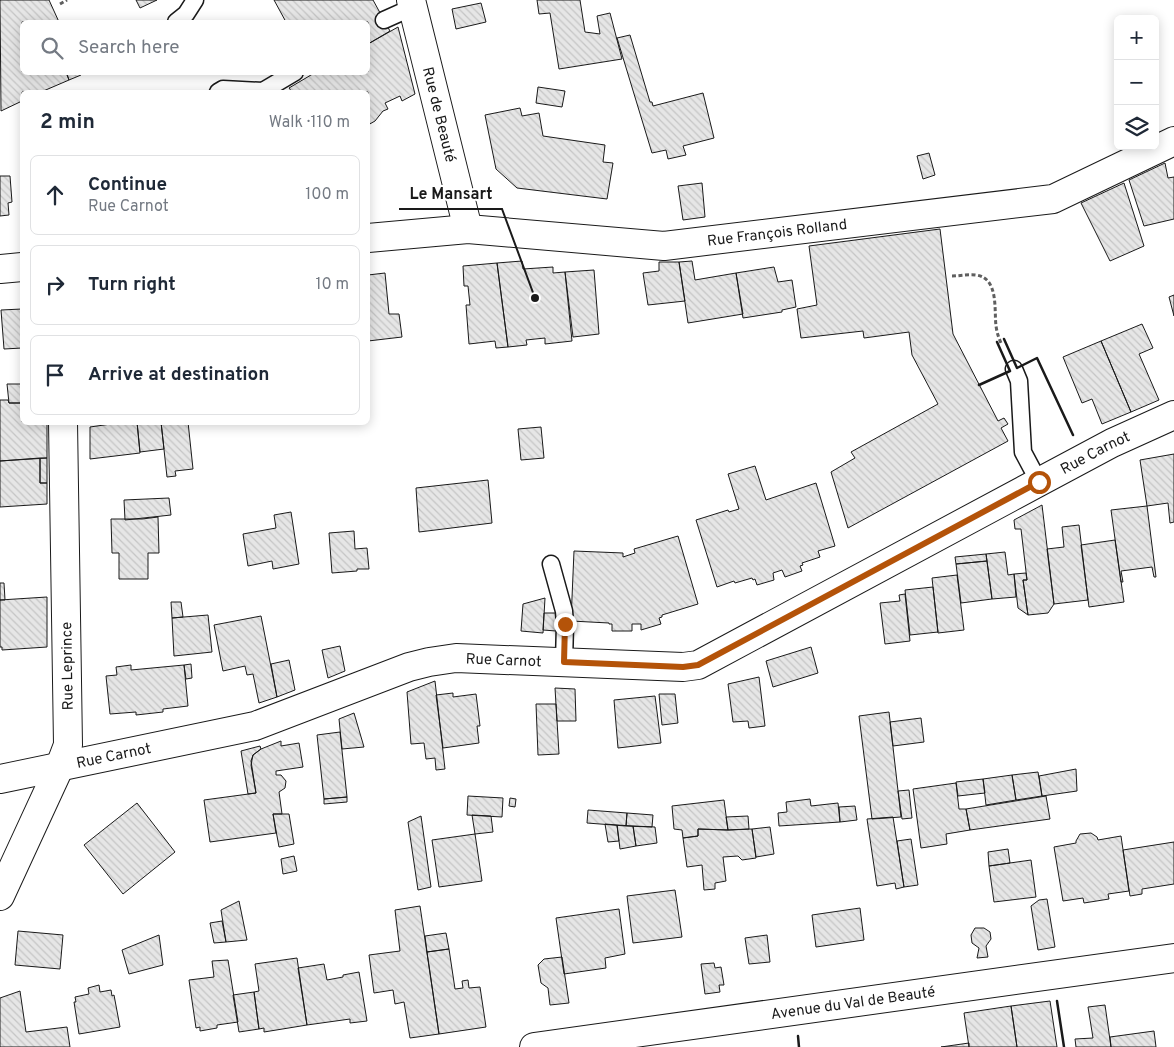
<!DOCTYPE html>
<meta charset="utf-8">
<style>
body{margin:0;font-family:Overpass,sans-serif;background:#f2f2f3;color:#1f2937}
.controls{position:absolute;right:15px;top:15px;display:grid;overflow:hidden;border-radius:8px;box-shadow:0 2px 12px #0003}
.controls button{width:45px;height:45px;display:grid;place-items:center;padding:0;border:0;border-bottom:1px solid #e0e1e3;background:#fff;color:#1f2937;font:25px sans-serif}
.stop{position:absolute;width:15px;height:15px;margin:-11px;border:4px solid #b45309;border-radius:50%;background:#fff}
.stop.end{background:#b45309;border-color:#fff;box-shadow:0 1px 5px #0008}
.list{margin:0;padding:0;list-style:none}
h2{display:flex;justify-content:space-between;align-items:center;height:65px;margin:0;padding:0 20px;font-size:21px}
h2 small{font-size:16px;font-weight:400;color:#747a83}
.list li{display:grid;grid-template-columns:32px 1fr auto;gap:15px;align-items:center;box-sizing:border-box;height:80px;margin:0 10px 10px;padding:0 10px;border:1px solid #e0e1e3;border-radius:8px}
.list b{display:block;font-size:19px;white-space:nowrap}
.list p{margin:0;font-size:16px;white-space:nowrap;color:#747a83}
.list em{font-size:16px;font-style:normal;color:#747a83}
.icon{flex:none;width:28px;height:28px;fill:none;stroke:currentColor;stroke-width:2;stroke-linecap:round;stroke-linejoin:round}
.map{position:relative;flex:none;width:1174px;height:1047px;overflow:hidden}
.search{position:absolute;background:#fff;box-shadow:0 2px 12px #0003;left:20px;top:20px;width:350px;height:55px;display:flex;align-items:center;gap:12px;box-sizing:border-box;padding:0 18px;border-radius:8px;color:#747a83;font-size:19px}
.panel{position:absolute;background:#fff;box-shadow:0 2px 12px #0003;left:20px;top:90px;width:350px;height:335px;border-radius:8px}
.map>svg:first-child{display:block}
.building{fill:url(#building-back-hatch);stroke:#1a1a1a}
.lines{fill:none;stroke-linecap:round;stroke-linejoin:round}
.lane-casing{stroke:#1a1a1a;stroke-width:19}
.street-casing{stroke:#1a1a1a;stroke-width:30}
.path{stroke:#5f5f5f;stroke-width:3;stroke-dasharray:4 2.5;stroke-linecap:butt}
.lane{stroke:#fff;stroke-width:16}
.street{stroke:#fff;stroke-width:28}
.wall{stroke:#1a1a1a;stroke-width:2.5}
.route{stroke:#b45309;stroke-width:6}
.labels{text-anchor:middle;stroke-width:4;stroke-linejoin:round;paint-order:stroke}
.street-label{font-size:15px;fill:#1a1a1a;stroke:#fff}
.leader{fill:none;stroke:#1a1a1a;stroke-width:2}
.callout-dot{fill:#1a1a1a;stroke:#fff;stroke-width:2}
.callout-label{font-size:16px;text-anchor:middle;font-weight:bold;fill:#1a1a1a;stroke:#fff;stroke-width:4;stroke-linejoin:round;paint-order:stroke}
</style>
<div class="map">
<svg width="1174" height="1047" viewBox="0 0 1174 1047">
<defs>
<pattern id="building-back-hatch" width="6" height="6" patternUnits="userSpaceOnUse" patternTransform="scale(1.25)"><rect width="6" height="6" fill="#e6e6e6"/><path d="M-1 5l2 2M0 0l6 6M5-1l2 2" fill="none" stroke="#c5c5c5"/></pattern>
</defs>
<rect width="100%" height="100%" fill="#fff"/>
<path class="building" d="M0,0h49l10,22h-37v50h44l3,8 -28,12h-19v9l-21,10z
M136,0h21l-17,8z
M274,0h99l17,31 -22,13v-22h-82z
M537,0h43l5,32 15,2 -3,-18 13,-3 12,46 -63,10 -9,-56 -11,1z
M481,3l5,19 -30,7 -4,-20z
M398,27l17,67 -13,7 -2,-5 -15,7 3,6 -5,2 -8,10 -7,4v-33h-76l-3,-4 27,-16h52v-28z
M630,35l20,67h2l1,4 50,-13 11,45 -31,8 3,9 -18,4 -2,-9 -14,3 -35,-115z
M66,72h14l1,3 -12,5z
M538,87l27,4 -3,16 -26,-4z
M520,108l2,8 17,-3 4,23 62,9 -2,17 10,1 -6,36 -90,-11 -21,-19 -11,-54z
M929,153l6,22 -12,4 -6,-23z
M1165,163l3,15 6,-1v42l-30,7 -15,-46z
M0,176h10l2,26 -4,1 1,12 -9,1z
M702,183l3,34 -22,3 -5,-34z
M1124,183l20,63 -34,15 -29,-58z
M940,229l13,105 45,87 6,-3 4,6 -7,4 7,13 -160,87 -17,-56 24,-14 -4,-6 87,-48 -26,-49 -3,-23 -45,6 -1,-7 -62,7 -4,-29 20,-4 -8,-59z
M522,261l1,8 30,-2v6l12,-1 7,69 -27,3v-6l-19,2 1,5 -19,2 -11,-84z
M692,261l3,19 41,-7 7,41 -55,9 -9,-61z
M659,262h20l6,39 -37,4 -5,-32 16,-2z
M497,263l11,84 -12,1 -1,-7 -26,3 -3,-39h4l-2,-19h-4l-1,-20z
M774,267l4,15 14,-2 4,27 -14,3v2l-39,6 -7,-45z
M594,270l5,64 -26,3 -8,-65z
M385,273l4,41h10l3,23 -34,4v-66z
M1174,295v21l-5,-19z
M22,309v39l-18,1 -3,-39z
M1142,324l11,24 -14,6 20,46 -28,12 -30,-71z
M1101,341l30,71 -29,12 -10,-25 -10,4 -19,-46z
M7,384h15v19h-13z
M0,400h8l1,3h13v19h25v36l-47,3z
M125,422h12l3,31 -50,6v-32z
M137,422h24l3,27 -24,3z
M161,422h27l5,47 -18,2 1,5 -9,1z
M541,427l3,31 -23,2 -3,-31z
M1174,454v68l-4,1 -2,-20 -21,3 -7,-46z
M40,458h7v25h-7z
M40,458v25h7v21l-47,3v-46z
M755,466l11,34 50,-17 19,63 -17,5 2,6 -18,6 1,2 -3,1 2,5 -17,6 -3,-7 -9,3 1,7 -17,5 -2,-6 -2,1 -1,-2 -17,5 -1,-2 -17,6 -21,-67 32,-10 1,2 10,-3 -11,-35z
M488,480l4,43 -73,9 -3,-44z
M169,498l2,17 -46,5 -1,-20z
M1042,505l12,99 -6,9 -20,2 -5,-35h4l-6,-51h-6l-1,-9z
M1147,506l9,71h-2l-2,-10 -31,4 2,11h-2l-10,-72z
M291,512l8,52 -26,5 -1,-8 -24,5 -5,-32 33,-6 -2,-13z
M158,517l1,36h-11v26h-29v-26h-7l-1,-34h31z
M1079,525l9,75 -34,4 -7,-55 17,-2 -2,-20z
M354,531l1,18 12,-1 2,21h-12v2l-25,2 -3,-40z
M678,536l20,68 -36,11v2l-3,1 2,6 -20,6v-6h-9v7h-20v-7h-3v-1l-38,-2 3,-70 49,2v4l12,-4 -1,-4z
M1115,540l9,62 -35,5 -8,-62z
M1005,552l3,23 6,-1 2,23 -24,2 -6,-45z
M986,554l1,7 -31,3 -1,-7z
M987,561l5,38 -31,4 -5,-39z
M1026,573l1,7h-4l5,35 -10,-7 -4,-34z
M957,575l7,55 -26,3 -6,-55z
M0,583h4l1,17h-5z
M933,587l5,45 -28,3 -5,-45z
M905,594l5,47 -25,3 -5,-41 20,-2 -1,-6z
M47,597v50l-45,3v-3h-2v-47z
M545,598l-2,35 -22,-2 2,-27z
M171,602h10l2,15 -11,1z
M544,613h13l-1,18 -13,-1z
M208,615l4,37 -38,4 -2,-38z
M261,616l16,81 -18,6 -6,-29 -6,1 -2,-9 -22,5 -9,-46z
M340,646l5,25 -17,7 -6,-28z
M811,647l7,26 -45,14 -7,-26z
M289,660l6,30 -18,7 -6,-33z
M191,664l1,14 -6,1 -2,-14z
M131,665v5l53,-5 4,41 -25,3v3l-27,3v-3l-26,2 -4,-38 11,-1 -1,-8z
M759,677l6,49 -16,2 -1,-7 -15,1 -5,-38z
M435,681l10,88 -9,1 -1,-12 -9,1 -2,-16 -13,1 -4,-52z
M555,688l20,1 1,32h-19z
M453,693v4l23,-3 4,32h-3l2,17 -36,5 -7,-53z
M659,694h16l3,29 -16,2z
M655,696l6,47 -43,5 -4,-48z
M536,704h20l3,50 -21,1z
M889,712l12,105 -29,2 -13,-103z
M354,713l10,34 -22,2 -3,-30z
M921,718l3,24 -31,4 -3,-24z
M340,732l7,65 -23,2 -7,-64z
M281,741v5l18,-3 4,24 -27,4v4h5l5,6 -1,7 -6,4 3,22h-9l3,19 -66,9 -6,-42 52,-7 -5,-28 2,-10 8,-6z
M260,746l1,3 -8,6 -2,6 5,32 -8,1 -7,-43z
M1076,769l1,22 -35,5 -3,-20z
M1038,772l4,24 -26,4 -4,-25z
M1012,775l4,25 -30,5 -3,-26z
M983,779l2,14 -27,3 -2,-14z
M956,783l3,26h7l4,21 -24,4 1,10 -26,4 -8,-59z
M909,790l3,28 -10,1 -4,-28z
M468,796l35,2 -1,19 -35,-2z
M1046,796l4,23 -80,11 -4,-21z
M347,797v5l-23,2v-5z
M510,798l6,1 -1,8 -6,-1z
M810,799l1,7 27,-3 2,19 -61,4 -1,-13 9,-1 -1,-10z
M724,800l4,30 -30,-1v7l-15,2 -1,-8 -8,-1 -2,-23z
M137,803l38,49 -52,42 -39,-49z
M855,806l2,14 -17,2 -1,-15z
M588,810l39,3 -1,13 -39,-3z
M627,813l26,2 -1,12 -26,-1z
M273,814h16l5,30 -15,3z
M472,815l19,1 2,16 -18,2z
M421,816l10,71 -13,3 -10,-68z
M748,816l1,13 -21,1 -2,-13z
M893,817l11,70 -8,2 -1,-6 -18,3 -10,-67z
M605,824l12,1 2,16 -11,1z
M617,825l16,1 3,20 -16,3z
M633,826l22,1 2,16 -21,3z
M770,827l4,27 -18,3 -4,-28z
M698,829l30,1 24,-1 4,29 -14,2 -4,-4 -15,1 3,24 -11,2v6l-11,1 -2,-25 -15,2 -4,-29 15,-2z
M1091,833l6,4 1,3 23,-4 8,55 -21,3 1,5 -25,4 -1,-5 -20,3 -9,-54 22,-4v-2l4,-7z
M475,834l7,47 -43,6 -7,-47z
M911,839l7,46 -14,2 -7,-46z
M1174,842v42l-32,5v5l-12,2 -7,-46z
M1008,849l2,14 -21,3 -1,-14z
M294,856l3,15 -14,3 -2,-15z
M1031,860l5,37 -42,5 -5,-36z
M675,890l7,47 -49,6 -6,-47z
M1047,899l8,48 -17,3 -7,-44 8,-6z
M239,901l8,39 -21,2 -5,-32z
M420,906l19,128 -29,4 -6,-36 -9,2 -2,-14 -19,3 -5,-38 31,-4 -5,-41z
M860,908l4,32 -48,7 -4,-32z
M619,909l6,45 -20,4 1,10 -42,6 -8,-56z
M222,921l4,21 -12,1 -4,-20z
M975,928h9l6,4 1,7 -5,7 2,11 -11,1 2,-10 -7,-5 -1,-8z
M18,931l45,4 -3,34 -45,-4z
M446,933l3,16 -22,3 -2,-16z
M159,935l4,30 -34,9 -7,-24z
M767,935l3,27 -21,2 -4,-26z
M449,949l6,40 8,-1 -1,-7 6,-1 1,8 11,-1 6,40 -47,7 -12,-82z
M562,957l7,46 -19,2 -2,-17 -7,-5 -3,-18 6,-6z
M297,958l10,67 -43,7v-4l-5,1 -5,-37 5,-1 -4,-27z
M228,960l10,62 -21,3v3l-17,3v-4l-4,1 -7,-48 25,-3 -2,-16z
M714,963l1,5 6,-1 3,18h-5l1,7 -15,2 -4,-30z
M324,964l3,16 16,-3v-2l16,-3 8,49 -17,2v-4l-43,6 -9,-57z
M99,985l1,7 11,-2 1,6 2,-1 6,32 -41,7 -5,-32h2l-1,-5 14,-3 -1,-6z
M20,991l6,41 41,-5 3,20h-70v-49z
M254,992l5,37 -20,3 -6,-37z
M1050,1001l7,46h-40l-6,-41z
M1105,1005l6,42h-35l-1,-8 18,-1 -5,-31z
M1011,1006l6,41h-48l-5,-34z
M1154,1031l2,16h-45l-1,-10z
M969,1043v4h-28z"/>
<g class="lines">
<defs>
<path id="lane" d="M384,20l29,-13
M176,22l10,-8 9,-14
M218,92l5,-3 40,2 32,-19
M1014,369l5,12 4,71 16,30
M551,564l13,47 1,13 -1,38"/>
<g id="street">
<path id="s1" d="M411,0l57,229"/>
<path id="s2" d="M368,238l100,-9 196,17 389,-47 121,-58"/>
<path d="M0,269l22,-2"/>
<path id="s3" d="M0,779l255,-53 154,-59 20,-5 27,-4 227,9 15,-2 341,-183 73,-39 62,-28"/>
<path d="M0,896l60,-130 8,-21 -5,-323"/>
<path id="s4" d="M534,1047l640,-89"/>
</g>
</defs>
<use href="#lane" class="lane-casing"/>
<use href="#street" class="street-casing"/>
<path class="path" d="M60,4l7,-4
M952,276c8,0 17,-2 24,-1 23,3 18,35 20,51 1,7 3,13 6,19"/>
<use href="#lane" class="lane"/>
<use href="#street" class="street"/>
<path class="wall" d="M1004,339l13,29 20,-10 36,77
M979,385l31,-14 -13,-29
M1057,1001l7,46
M798,1036l1,11"/>
</g>
<g class="lines">
<path class="route" d="M565,624l-1,38 119,5 15,-2 341,-183"/>
</g>
<g class="labels">
<g class="street-label">
<text dy="5" stroke="none"><textPath href="#s1" startOffset="118">Rue de Beauté</textPath></text>
<text dy="5" stroke="none"><textPath href="#s2" startOffset="411">Rue François Rolland</textPath></text>
<text dy="5" stroke="none"><textPath href="#s3" startOffset="1166">Rue Carnot</textPath></text>
<text dy="5" stroke="none"><textPath href="#s3" startOffset="521">Rue Carnot</textPath></text>
<text transform="translate(67 666) rotate(-91)" y="5">Rue Leprince</text>
<text dy="5" stroke="none"><textPath href="#s3" startOffset="116">Rue Carnot</textPath></text>
<text dy="5" stroke="none"><textPath href="#s4" startOffset="322">Avenue du Val de Beauté</textPath></text>
</g>
</g>
<path class="leader" d="M535 298L502 209H399"/>
<circle class="callout-dot" cx="535" cy="298" r="5"/>
<g class="callout-label">
<text x="451" y="199">Le Mansart</text>
</g>
</svg>
<div class="controls">
<button>+</button>
<button>−</button>
<button><svg class="icon" aria-label="layers" viewBox="0 0 24 24"><path d="M12 4l9 5-9 5-9-5zM3 14l9 5 9-5"/></svg></button>
</div>
<div class="stop" style="left:1039px;top:482px"></div>
<div class="stop end" style="left:565px;top:624px"></div>
<div class="search"><svg class="icon" aria-label="search" viewBox="0 0 24 24"><circle cx="10" cy="10" r="6"/><path d="M15 15l6 6"/></svg>Search here</div>
<section class="panel">
<h2>2 min<small>Walk · 110 m</small></h2>
<ul class="list">
<li><svg class="icon" aria-label="ahead" viewBox="0 0 24 24"><path d="M12 20V5M6 11l6-6 6 6"/></svg><div><b>Continue</b><p>Rue Carnot</p></div><em>100 m</em></li>
<li><svg class="icon" aria-label="right" viewBox="0 0 24 24"><path d="M7 20v-9h11M14 6l5 5-5 5"/></svg><div><b>Turn right</b></div><em>10 m</em></li>
<li><svg class="icon" aria-label="arrive" viewBox="0 0 24 24"><path d="M6 21V4h12l-3 4 3 4H6"/></svg><div><b>Arrive at destination</b></div></li>
</ul>
</section>
</div>
